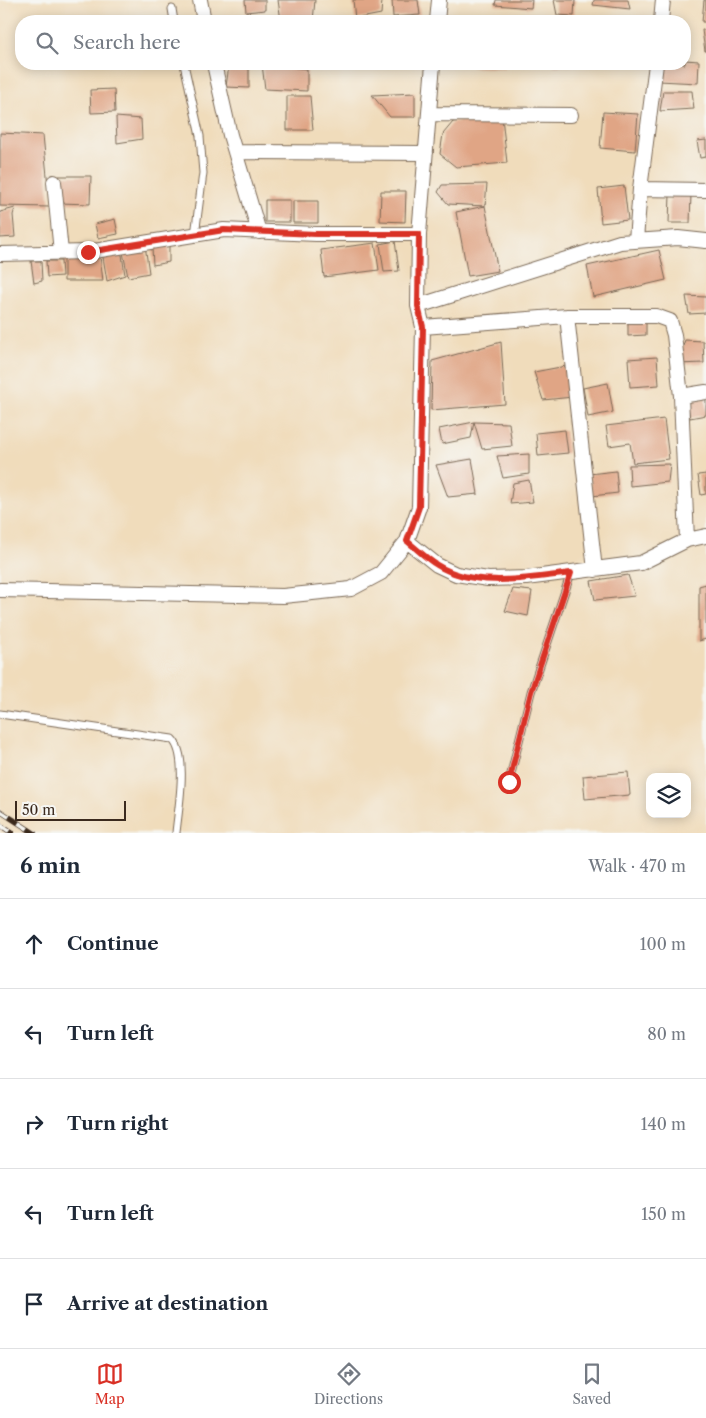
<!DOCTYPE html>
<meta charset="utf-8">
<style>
body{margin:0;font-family:"Libre Caslon Text",serif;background:#f6f6f7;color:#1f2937}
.controls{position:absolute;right:15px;bottom:15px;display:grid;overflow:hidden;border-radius:10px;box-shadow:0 2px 12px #0003}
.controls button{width:45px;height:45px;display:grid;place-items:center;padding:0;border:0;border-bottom:1px solid #e0e1e3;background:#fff;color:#1f2937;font:25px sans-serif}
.scale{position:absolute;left:15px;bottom:12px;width:111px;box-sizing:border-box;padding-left:5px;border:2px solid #3b2a1e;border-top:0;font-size:14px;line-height:18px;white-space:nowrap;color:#3b2a1e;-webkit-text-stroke:4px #f6f6f2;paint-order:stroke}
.stop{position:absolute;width:15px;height:15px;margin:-11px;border:4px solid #d93025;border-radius:50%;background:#fff}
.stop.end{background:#d93025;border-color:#fff;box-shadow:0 1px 5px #0008}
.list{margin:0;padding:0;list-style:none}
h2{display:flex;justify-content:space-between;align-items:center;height:65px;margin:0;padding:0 20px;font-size:21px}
h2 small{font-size:16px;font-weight:400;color:#747a83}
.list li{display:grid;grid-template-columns:32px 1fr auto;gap:15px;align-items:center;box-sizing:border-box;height:90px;padding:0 20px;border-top:1px solid #e0e1e3}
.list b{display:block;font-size:19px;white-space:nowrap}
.list em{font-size:16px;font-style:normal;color:#747a83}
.icon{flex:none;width:28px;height:28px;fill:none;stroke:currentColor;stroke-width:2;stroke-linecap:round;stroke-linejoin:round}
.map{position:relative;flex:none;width:706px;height:833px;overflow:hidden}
.search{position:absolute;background:#fff;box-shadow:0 2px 12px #0003;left:15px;right:15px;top:15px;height:55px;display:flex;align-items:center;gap:12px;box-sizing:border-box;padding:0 18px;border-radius:20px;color:#747a83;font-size:19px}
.sheet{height:515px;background:#fff}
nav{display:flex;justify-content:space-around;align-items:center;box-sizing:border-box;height:70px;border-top:1px solid #e0e1e3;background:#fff;font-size:14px;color:#747a83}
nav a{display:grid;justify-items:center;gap:2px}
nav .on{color:#d93025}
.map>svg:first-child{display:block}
.building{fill:#e0a585}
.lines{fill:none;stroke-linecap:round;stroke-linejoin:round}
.lane-casing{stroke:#7a6855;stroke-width:9}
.street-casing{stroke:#7a6855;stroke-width:16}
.lane{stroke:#fff;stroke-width:7}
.street{stroke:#fff;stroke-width:14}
.rail-casing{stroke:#3b2a1e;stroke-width:5.5}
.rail{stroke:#f6f6f2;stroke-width:4;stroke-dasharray:11;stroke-linecap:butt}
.route{stroke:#d93025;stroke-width:6}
</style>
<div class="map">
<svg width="706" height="833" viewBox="0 0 706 833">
<rect width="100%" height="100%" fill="#f6f6f2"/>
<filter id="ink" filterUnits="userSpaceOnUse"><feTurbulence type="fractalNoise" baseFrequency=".02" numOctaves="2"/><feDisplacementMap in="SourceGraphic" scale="10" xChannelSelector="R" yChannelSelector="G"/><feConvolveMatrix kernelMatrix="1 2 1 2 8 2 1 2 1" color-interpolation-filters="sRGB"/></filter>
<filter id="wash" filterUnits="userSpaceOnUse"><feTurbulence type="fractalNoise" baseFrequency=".0096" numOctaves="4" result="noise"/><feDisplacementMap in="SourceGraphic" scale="20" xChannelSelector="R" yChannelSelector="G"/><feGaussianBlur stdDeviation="1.12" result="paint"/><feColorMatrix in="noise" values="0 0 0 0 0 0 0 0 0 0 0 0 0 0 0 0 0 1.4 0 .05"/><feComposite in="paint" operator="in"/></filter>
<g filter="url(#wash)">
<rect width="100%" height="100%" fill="#f0dcbb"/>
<g id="blocks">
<path class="building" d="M245,0h20v10l-19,2z
M278,0h37l-2,21h-32z
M353,0h29l-1,14 -26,5z
M392,0h26l2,15 -27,2z
M496,0h36l-1,8 -36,-3z
M554,0h21l-1,16 -17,-1z
M594,0h34l2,9 -37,-4z
M704,0h2v22h-4z
M702,30h4v21h-1z
M685,60l14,1 -1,22 -39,-2 1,-17h25z
M262,64l45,5v22l-42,-2z
M471,64h34v4l-34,-1z
M554,64h18v2h-18z
M575,64h18v2h-18z
M229,65l20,1v22l-23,-1z
M114,89l1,23 -24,1 -1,-23z
M663,91h29l2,18 -34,2z
M415,93v24h-25l-18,-22z
M287,96h23l3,34h-26z
M603,112l35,2 -3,37 -35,-3z
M116,117l25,2 1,20 -25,4z
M502,117l5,46 -51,4 -16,-13 3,-20 10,-12z
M0,133l43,2 7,72 -50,-1z
M706,140v17l-6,1 -3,-17z
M59,176h32l-1,28 -31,-1z
M487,184l-2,22 -37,-2 -10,-12 4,-7z
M624,186l4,34 -27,3 -3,-34z
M381,191h25l-1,31 -25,-1z
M670,194h21l-1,29h-21z
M265,200h25v22h-25z
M293,201h25v22h-25z
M485,206l13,65 -30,5 -12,-64z
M15,208l-2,7 2,22 -15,1v-26z
M115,219l3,15 -20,4 -3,-14z
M395,241l4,30 -15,1 -4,-28z
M375,243l4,27 -55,7 -3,-27z
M145,245l4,28 -21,4 -5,-25z
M169,245v17l-16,3 -1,-17z
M659,250l7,30 -73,17 -6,-31z
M119,253l3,2 3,20 -18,6 -4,-24z
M100,256l3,25h-39v-21z
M31,261h10l1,20 -8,2z
M46,261h15l1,15 -15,1z
M686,296l20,1v16l-17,1z
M628,322h18v13l-18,1z
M685,340l18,1 1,22 -27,1z
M501,342l4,62 -74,6 1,-49z
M657,357l2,28 -29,2 -2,-28z
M566,366l7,31 -30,3 -9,-28z
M608,383l5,29 -25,5 -5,-29z
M706,398v17l-16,3 -3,-17z
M664,419l5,40 -36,4 -3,-20 -21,3 -3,-20z
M474,422l-3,16 -29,6 -3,-15 35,-7 35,1 3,23 -30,3z
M565,430l3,23 -30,3 -2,-23z
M529,454v20l-26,4 -6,-22z
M472,459l6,35 -30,3 -12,-32z
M670,464l-2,18 -38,4 -1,-21z
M616,471l2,22 -26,3 -3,-22z
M706,474v20l-5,1 -3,-20z
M529,480l4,22 -23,2 3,-21z
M628,575l7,21 -40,4 -4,-19z
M706,584v55l-7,2v-55z
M513,589l19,2 -4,25 -23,-5z
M628,772l2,23 -45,4 -2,-23z"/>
</g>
</g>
<g filter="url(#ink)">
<use href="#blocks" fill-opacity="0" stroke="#7a6855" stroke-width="1"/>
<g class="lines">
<defs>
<path id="lane" d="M172,9l2,12
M184,64l16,72 3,37 -8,62
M0,714l172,25c17,16 6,71 4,94
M509,782l22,-90 40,-119"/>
<path id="street" d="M200,0l4,21
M437,21l2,-21
M661,21l2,-21
M214,64l16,71 29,97
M429,114l142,1
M235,152l191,1
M54,182l7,70
M640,189l66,1
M636,240l4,-51 16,-125
M0,254l88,-2 136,-22 92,4h103
M418,306l202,-64 58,-4 28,3
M567,316l28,254
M423,327l144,-11h89l14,5 4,14 7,61 6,144
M681,396l25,-4
M407,541l30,24 19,9 32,5 38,-1 115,-15 46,-23 19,-4
M0,590l283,6 68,-7 30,-16 26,-32 12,-34 4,-180 -5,-21 1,-72 14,-170"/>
</defs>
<use href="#lane" class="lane-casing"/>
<use href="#street" class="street-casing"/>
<use href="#lane" class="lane"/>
<use href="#street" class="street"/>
<defs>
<path id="rail" d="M0,811l34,22
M0,825l12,8"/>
</defs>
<use href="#rail" class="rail-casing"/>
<use href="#rail" class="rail"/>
</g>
</g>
<g class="lines" filter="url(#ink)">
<path class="route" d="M88,252l136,-22 92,4h103l-1,72 5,21 -4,180 -12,34c10,8 20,18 30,24 38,24 93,13 134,8l-40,119 -22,90"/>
</g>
</svg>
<div class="controls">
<button><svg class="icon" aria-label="layers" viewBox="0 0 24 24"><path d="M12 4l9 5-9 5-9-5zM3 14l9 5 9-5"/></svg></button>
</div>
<div class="scale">50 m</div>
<div class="stop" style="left:509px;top:782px"></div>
<div class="stop end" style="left:88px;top:252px"></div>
<div class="search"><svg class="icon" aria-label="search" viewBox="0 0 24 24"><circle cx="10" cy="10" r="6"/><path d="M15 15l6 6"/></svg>Search here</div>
</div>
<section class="sheet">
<h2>6 min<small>Walk · 470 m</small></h2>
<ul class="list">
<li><svg class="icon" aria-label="ahead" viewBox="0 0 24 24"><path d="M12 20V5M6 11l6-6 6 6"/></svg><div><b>Continue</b></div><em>100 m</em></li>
<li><svg class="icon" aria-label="left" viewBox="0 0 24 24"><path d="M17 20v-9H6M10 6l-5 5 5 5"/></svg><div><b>Turn left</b></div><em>80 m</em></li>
<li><svg class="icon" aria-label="right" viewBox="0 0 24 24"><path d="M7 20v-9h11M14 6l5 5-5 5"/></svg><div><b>Turn right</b></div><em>140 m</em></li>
<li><svg class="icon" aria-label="left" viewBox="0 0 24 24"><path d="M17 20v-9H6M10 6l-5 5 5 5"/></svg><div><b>Turn left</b></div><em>150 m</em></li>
<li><svg class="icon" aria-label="arrive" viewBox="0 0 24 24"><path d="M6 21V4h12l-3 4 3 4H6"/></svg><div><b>Arrive at destination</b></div></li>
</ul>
</section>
<nav>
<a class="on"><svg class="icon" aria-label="map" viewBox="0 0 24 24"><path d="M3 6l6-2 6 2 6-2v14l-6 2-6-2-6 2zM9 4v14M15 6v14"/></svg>Map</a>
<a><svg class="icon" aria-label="directions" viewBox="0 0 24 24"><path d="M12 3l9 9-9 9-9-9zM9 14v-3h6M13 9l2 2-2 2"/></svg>Directions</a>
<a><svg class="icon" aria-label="saved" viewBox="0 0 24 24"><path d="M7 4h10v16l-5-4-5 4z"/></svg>Saved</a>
</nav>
